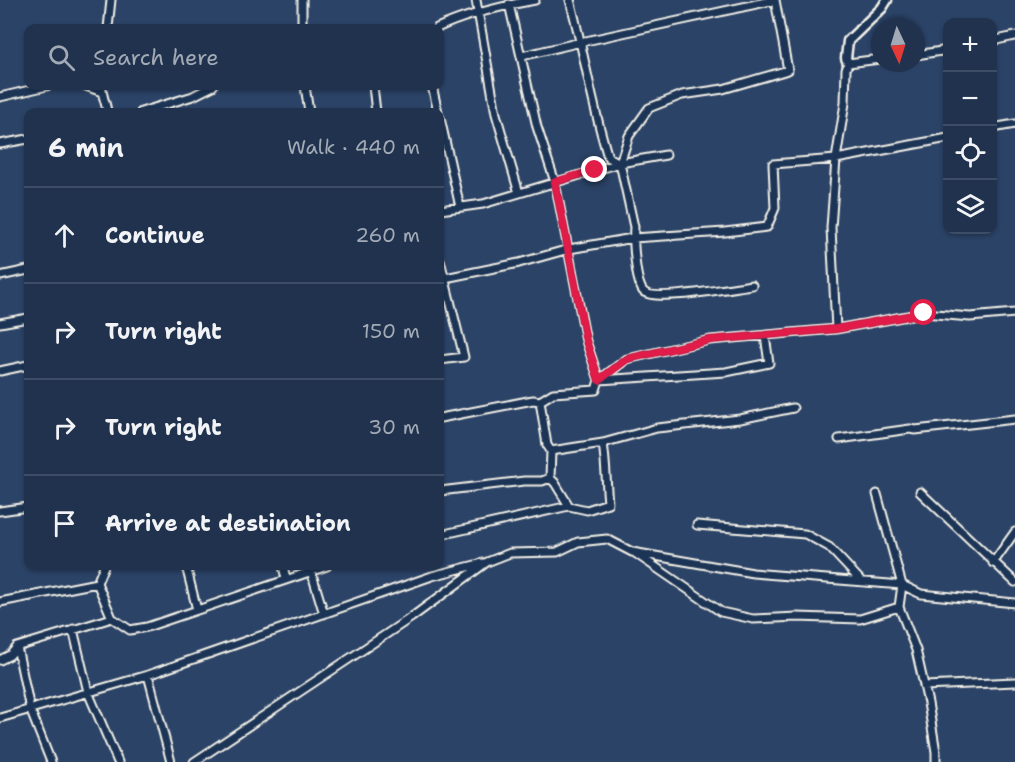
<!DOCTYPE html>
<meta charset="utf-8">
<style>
body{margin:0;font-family:"Shantell Sans",sans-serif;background:#283a54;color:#f1f3f6}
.controls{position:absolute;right:18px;top:18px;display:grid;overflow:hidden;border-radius:12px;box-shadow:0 2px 4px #0004}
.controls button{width:54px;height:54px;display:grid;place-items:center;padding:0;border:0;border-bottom:2px solid #3d4d65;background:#20324d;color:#f1f3f6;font:30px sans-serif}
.compass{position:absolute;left:871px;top:18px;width:54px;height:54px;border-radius:50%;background:#20324d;box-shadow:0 2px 4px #0004;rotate:176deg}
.stop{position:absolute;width:18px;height:18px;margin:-14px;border:4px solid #e11d48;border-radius:50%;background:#fff}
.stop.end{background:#e11d48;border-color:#fff;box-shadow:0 2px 6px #0008}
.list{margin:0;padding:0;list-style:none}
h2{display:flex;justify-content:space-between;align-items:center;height:78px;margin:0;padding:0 24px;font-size:26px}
h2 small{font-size:20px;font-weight:400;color:#a2aab6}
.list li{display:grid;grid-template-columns:39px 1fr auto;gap:18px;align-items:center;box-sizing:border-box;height:96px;padding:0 24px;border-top:2px solid #3d4d65}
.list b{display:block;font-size:22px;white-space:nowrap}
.list em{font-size:20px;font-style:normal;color:#a2aab6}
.icon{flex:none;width:33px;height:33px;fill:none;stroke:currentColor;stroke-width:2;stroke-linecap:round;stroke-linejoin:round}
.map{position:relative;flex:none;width:1015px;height:762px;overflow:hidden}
.search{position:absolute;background:#20324d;box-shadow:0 2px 4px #0004;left:24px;top:24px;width:420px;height:66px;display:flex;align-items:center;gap:15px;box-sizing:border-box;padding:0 21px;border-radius:12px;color:#a2aab6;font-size:22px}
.panel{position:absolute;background:#20324d;box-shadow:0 2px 4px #0004;left:24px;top:108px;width:420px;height:462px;border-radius:12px}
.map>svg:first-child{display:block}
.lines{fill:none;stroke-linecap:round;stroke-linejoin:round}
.minor-casing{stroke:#f4f1e8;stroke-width:11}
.tertiary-casing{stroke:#f4f1e8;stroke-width:13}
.minor{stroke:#1d3557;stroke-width:7}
.tertiary{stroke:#1d3557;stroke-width:8}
.route{stroke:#e11d48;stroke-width:8}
</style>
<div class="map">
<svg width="1015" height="762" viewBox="0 0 1015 762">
<rect width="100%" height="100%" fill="#2b4367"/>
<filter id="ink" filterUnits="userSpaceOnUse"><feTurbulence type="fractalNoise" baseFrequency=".0167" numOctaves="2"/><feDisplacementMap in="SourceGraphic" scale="12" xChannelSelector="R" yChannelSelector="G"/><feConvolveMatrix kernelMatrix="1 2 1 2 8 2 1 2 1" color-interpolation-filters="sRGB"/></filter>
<g filter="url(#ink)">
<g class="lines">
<defs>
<path id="minor" d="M476,0l20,114 23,79
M570,0c14,52 22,106 38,157l12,6 14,64c-1,13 1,53 9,64 9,12 92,-4 109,-6
M509,4l28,123 18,55 31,159 13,39 127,-8 43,-9 -4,-27
M108,28l3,-28
M302,28v-28
M437,28c30,-14 65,-22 98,-28
M992,41l23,-5
M916,55l32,-5
M522,56l59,-14 194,-42
M86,86l16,6
M102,86c-1,8 4,16 5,26
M305,86l4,26
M373,86l3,26
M432,86l6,26
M0,97l47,-11
M141,112l52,-16 20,-10
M440,118l20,89
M992,128l23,-4
M0,144l28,-5
M620,163l9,-27 20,-28 33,-13 41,-6 65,-19 -13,-70
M440,210l43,-6 137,-41 46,-8
M440,260l24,97 -24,3
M0,276l28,-6
M445,278l74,-15 50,-14 64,-11 92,-6 42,-5 8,-19 -2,-44 63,-5 112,-21
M0,323l28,-5
M836,329l-5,-101 5,-69 9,-56 1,-34 2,-6 32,-4
M0,371l28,-6
M540,401l7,44 4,6 -1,27 5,5 14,23
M440,418l93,-18 7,1 13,-8 43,-3 3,-10 28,-21 83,-19 126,-11 88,-16 46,4 45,-4
M839,439l71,-10 5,1 100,-11
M551,451l52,-8 54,-15 83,-9 53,-11
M440,491l84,-10h18l8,-3
M920,492l95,90
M877,494l25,91 -3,22 17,43 12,53 8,49v10
M0,511l28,-4
M697,525l108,9 24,13 32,34
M440,535l129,-29 18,4 21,-7c-2,-21 -2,-40 -5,-60
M635,553l86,59 32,7 44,-2 63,2 39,-12
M993,563l22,-31
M104,566l-7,17 15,35 18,12 17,-3 180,-61
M186,566l11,44
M283,566l3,13
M311,571l13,43
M0,602l97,-19
M73,629l15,63 30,70
M17,647l13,62 21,53
M0,660l10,-5 7,-8 95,-29
M148,675l23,87
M924,686l91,-4
M0,718l148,-43 284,-99 51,-13
M194,762l218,-145 75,-55 23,-9 47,-1 21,-10 29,-3 25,13 121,21 149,12 19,9 94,9"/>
<path id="tertiary" d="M848,63l-2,-5 2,-17 34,-33 5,-8"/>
</defs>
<use href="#minor" class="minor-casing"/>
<use href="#tertiary" class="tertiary-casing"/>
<use href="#minor" class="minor"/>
<use href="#tertiary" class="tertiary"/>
</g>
</g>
<g class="lines" filter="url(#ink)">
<path class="route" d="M595,170l-40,12 31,159 13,39 28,-21 83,-19 126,-11 88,-16"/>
</g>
</svg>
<div class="controls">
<button>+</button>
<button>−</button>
<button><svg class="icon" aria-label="locate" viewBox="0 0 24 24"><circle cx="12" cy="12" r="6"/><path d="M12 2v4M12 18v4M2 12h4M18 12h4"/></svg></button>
<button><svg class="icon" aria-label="layers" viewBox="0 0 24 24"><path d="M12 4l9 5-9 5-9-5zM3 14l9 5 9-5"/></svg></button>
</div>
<svg class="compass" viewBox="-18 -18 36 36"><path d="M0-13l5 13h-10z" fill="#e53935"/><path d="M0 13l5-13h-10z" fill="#a2aab6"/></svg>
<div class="stop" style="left:924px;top:313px"></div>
<div class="stop end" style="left:595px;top:170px"></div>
<div class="search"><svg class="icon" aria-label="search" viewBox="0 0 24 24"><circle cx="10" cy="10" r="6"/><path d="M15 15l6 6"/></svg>Search here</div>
<section class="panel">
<h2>6 min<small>Walk · 440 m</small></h2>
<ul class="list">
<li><svg class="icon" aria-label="ahead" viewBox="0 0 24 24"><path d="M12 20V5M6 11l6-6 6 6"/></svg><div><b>Continue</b></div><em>260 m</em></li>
<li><svg class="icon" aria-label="right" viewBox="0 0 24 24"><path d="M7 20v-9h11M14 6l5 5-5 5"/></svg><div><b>Turn right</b></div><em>150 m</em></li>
<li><svg class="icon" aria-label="right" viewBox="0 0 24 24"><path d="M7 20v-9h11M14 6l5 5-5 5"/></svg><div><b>Turn right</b></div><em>30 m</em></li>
<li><svg class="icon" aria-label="arrive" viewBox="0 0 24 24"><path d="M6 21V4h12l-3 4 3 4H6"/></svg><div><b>Arrive at destination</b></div></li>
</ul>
</section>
</div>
